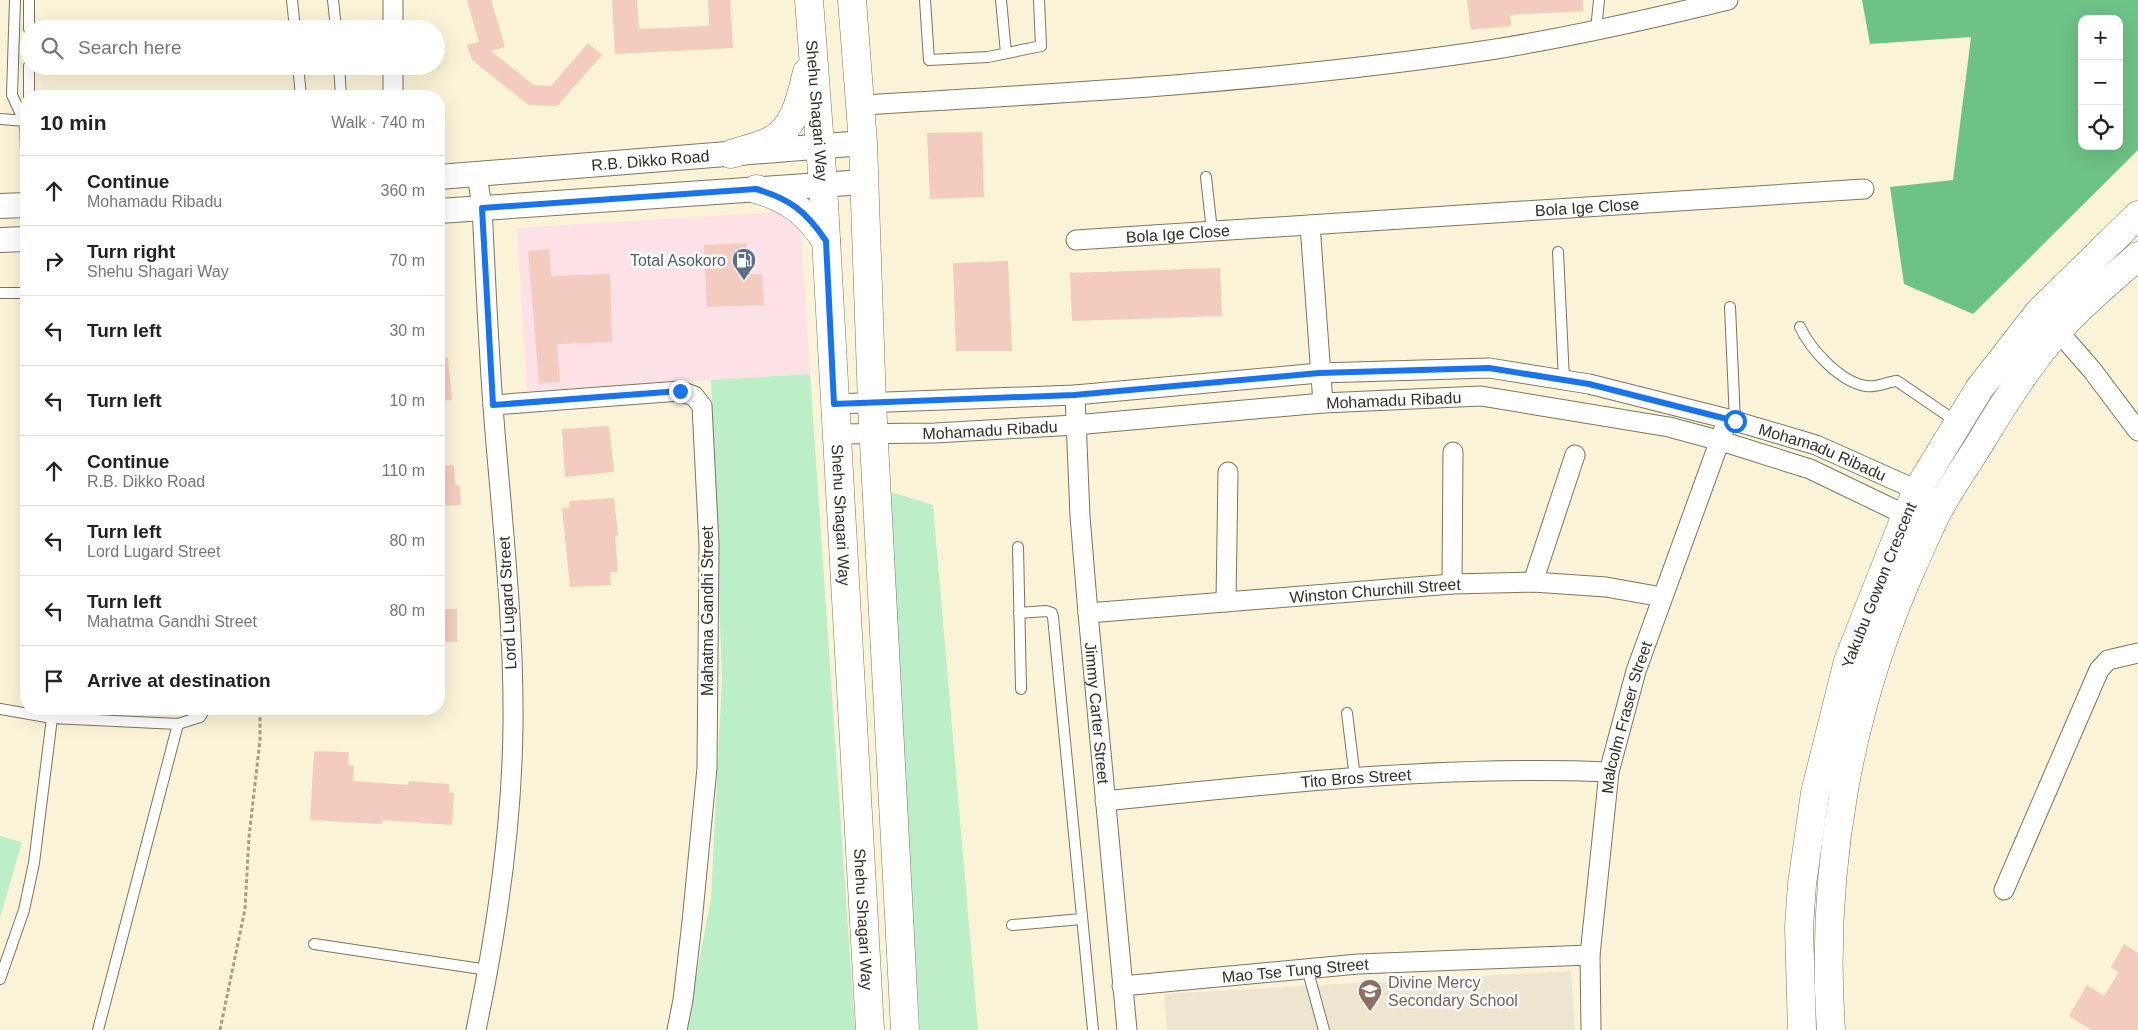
<!DOCTYPE html>
<meta charset="utf-8">
<style>
body{margin:0;font-family:Arial,sans-serif;background:#f6f6f6;color:#222}
.controls{position:absolute;right:15px;top:15px;display:grid;overflow:hidden;border-radius:10px;box-shadow:0 5px 20px #0002}
.controls button{width:45px;height:45px;display:grid;place-items:center;padding:0;border:0;border-bottom:1px solid #e0e0e0;background:#fff;color:#222;font:25px sans-serif}
.stop{position:absolute;width:15px;height:15px;margin:-11px;border:4px solid #1a73e8;border-radius:50%;background:#fff}
.stop.end{background:#1a73e8;border-color:#fff;box-shadow:0 1px 5px #0008}
.list{margin:0;padding:0;list-style:none}
h2{display:flex;justify-content:space-between;align-items:center;height:65px;margin:0;padding:0 20px;font-size:21px}
h2 small{font-size:16px;font-weight:400;color:#767676}
.list li{display:grid;grid-template-columns:32px 1fr auto;gap:15px;align-items:center;box-sizing:border-box;height:70px;padding:0 20px;border-top:1px solid #e0e0e0}
.list b{display:block;font-size:19px;white-space:nowrap}
.list p{margin:0;font-size:16px;white-space:nowrap;color:#767676}
.list em{font-size:16px;font-style:normal;color:#767676}
.icon{flex:none;width:28px;height:28px;fill:none;stroke:currentColor;stroke-width:2;stroke-linecap:round;stroke-linejoin:round}
.map{position:relative;flex:none;width:2138px;height:1030px;overflow:hidden}
.search{position:absolute;background:#fff;box-shadow:0 5px 20px #0002;left:20px;top:20px;width:425px;height:55px;display:flex;align-items:center;gap:12px;box-sizing:border-box;padding:0 18px;border-radius:28px;color:#767676;font-size:19px}
.panel{position:absolute;background:#fff;box-shadow:0 5px 20px #0002;left:20px;top:90px;width:425px;height:625px;border-radius:20px}
.map>svg:first-child{display:block}
.commercial{fill:#fce1e6}
.education{fill:#eee5d0}
.green{fill:#bcefc8}
.forest{fill:#6dc286;fill-rule:evenodd}
.building{fill:#f3ccbf}
.lines{fill:none;stroke-linecap:round;stroke-linejoin:round}
.service-casing{stroke:#7c755c;stroke-width:12}
.minor-casing{stroke:#7c755c;stroke-width:21}
.tertiary-casing{stroke:#7c755c;stroke-width:26}
.secondary-casing{stroke:#7c755c;stroke-width:29}
.path{stroke:#a39e89;stroke-width:3;stroke-dasharray:4 2.5;stroke-linecap:butt}
.service{stroke:#fff;stroke-width:10}
.minor{stroke:#fff;stroke-width:19}
.tertiary{stroke:#fff;stroke-width:24}
.secondary{stroke:#fff;stroke-width:28}
.route{stroke:#1a73e8;stroke-width:6}
.labels{text-anchor:middle;stroke-width:5;stroke-linejoin:round;paint-order:stroke}
.street-label{font-size:16px;fill:#322f24;stroke:#fff}
.service-label{font-size:16px;fill:#4e5e75;stroke:#fff;text-anchor:end}
.education-label{font-size:16px;fill:#785e54;stroke:#fff;text-anchor:start}
</style>
<div class="map">
<svg width="2138" height="1030" viewBox="0 0 2138 1030">
<rect width="100%" height="100%" fill="#fbf3d7"/>
<path class="commercial" d="M782,212l19,13 9,149 -283,17 -10,-163z"/>
<path class="education" d="M1571,971l4,59h-408l-3,-36z"/>
<path class="green" d="M810,374l45,656h-169l25,-132 11,-219 -11,-299z
M888,491l45,14 45,525h-58z
M0,836l22,6 -22,76z"/>
<path class="forest" d="M1862,0h276v150l-165,164 -69,-30 -14,-97 63,-7 18,-143 -101,7zM2082,19h37v127h-37z"/>
<path class="building" d="M467,0h24l14,47 -14,4 43,34 17,1 37,-43 14,12 -45,51 -28,-1 -57,-45 -5,-15 12,-3z
M612,0h25l2,29 70,-3 -1,-26h22l3,48 -118,6z
M1467,0h116v11l-73,4 1,11 -40,4z
M982,132l2,65 -54,2 -3,-66z
M746,243l2,31h14l2,31 -57,2 -3,-62z
M549,249l2,27 59,-2 2,68 -55,2 3,38 -21,1 -11,-132z
M1008,261l4,90h-56l-3,-88z
M1220,268l2,48 -150,5 -2,-48z
M439,358h9l4,42 -13,1z
M609,426l5,46 -49,5 -3,-48z
M454,465l1,19 5,2 1,19 -22,1v-40z
M614,498l4,37 -3,1 3,36h-8l1,13 -41,2 -8,-79h8l-1,-7z
M439,609h18v33h-18z
M314,751l35,1 -1,13 6,1 -1,15 55,4 1,-4 40,3v9h5l-2,32 -70,-5v4l-72,-4z
M2124,944l14,9v77h-46l-23,-14 18,-31 17,11 15,-24 -8,-5z"/>
<g class="lines">
<defs>
<path id="service" d="M15,0l-3,95 12,26
M29,0v29
M292,0l3,29
M333,0l3,29
M925,0l4,60 59,-3 53,-11 -2,-46
M1001,0l5,53
M1596,30l3,-30
M29,66v30
M298,66l3,30
M339,66l2,30
M25,116l1,36
M0,119l26,2
M1206,177l6,54
M1558,252l6,128
M0,293h26
M1730,307l5,114
M1800,327c11,23 40,55 66,59 11,2 20,-4 31,-5l60,41
M1018,547l3,142
M1019,613l27,-2 6,2 1,4 40,413
M0,709l52,9 126,6 22,-7 5,-8
M1347,713l8,65
M1012,925l70,-6
M314,944l174,26
M1307,968l17,62
M0,979l24,-69 10,-47 18,-145
M98,1030l80,-306"/>
<g id="minor">
<path d="M393,29v-29"/>
<path d="M393,66v30"/>
<path d="M861,105c212,-12 425,-24 635,-56 78,-13 155,-30 232,-49"/>
<path d="M1310,225l13,178"/>
<path id="s1" d="M1076,240l788,-51"/>
<path d="M2051,323l41,47 46,61"/>
<path id="s2" d="M1075,395l5,121 8,97 39,417"/>
<path id="s3" d="M834,404l241,-9 244,-22 170,-5 100,16 139,35 88,26 112,50"/>
<path d="M493,405l187,-14 14,5 8,10 7,139 -2,223 -15,154 -9,78 -6,30"/>
<path id="s4" d="M836,434l99,-1 140,-8 248,-22 158,-7 188,31 52,14 89,28 106,51"/>
<path d="M1533,582l42,-127"/>
<path d="M1452,584l1,-132"/>
<path d="M1226,602l2,-130"/>
<path id="s5" d="M1088,613l364,-29 81,-2 73,5 56,10"/>
<path id="s6" d="M1105,801c167,-17 335,-36 504,-29"/>
<path d="M2004,890l95,-220 9,-10 30,-7"/>
<path id="s7" d="M1122,986l236,-22 232,-9"/>
<path d="M476,1030c21,-100 36,-202 37,-305 1,-93 -9,-188 -17,-281 -7,-79 -10,-158 -14,-237l-5,-32"/>
<path id="s8" d="M1591,1030l-1,-75 19,-183 27,-101 88,-242"/>
</g>
<g id="tertiary">
<path id="s9" d="M439,177l424,-34"/>
<path d="M0,206l26,-1"/>
<path d="M439,211l425,-29"/>
<path d="M0,240l26,-1"/>
</g>
<g id="secondary">
<path id="s10" d="M809,0l14,185 47,845"/>
<path d="M852,0l11,143 9,261 33,626"/>
<path d="M731,154c12,-4 26,-7 37,-12 27,-12 33,-45 39,-70"/>
<path d="M756,189c33,10 51,23 70,52"/>
<path id="s11" d="M1802,1030l-3,-103 3,-43 13,-91 33,-132 58,-146 12,-26 61,-100 60,-77 99,-97"/>
<path d="M1831,1030c-11,-158 17,-320 82,-465 10,-21 18,-43 30,-63 12,-21 26,-41 39,-62 22,-37 48,-78 77,-110 23,-27 53,-50 79,-74"/>
</g>
</defs>
<use href="#service" class="service-casing"/>
<use href="#minor" class="minor-casing"/>
<use href="#tertiary" class="tertiary-casing"/>
<use href="#secondary" class="secondary-casing"/>
<path class="path" d="M220,1030l25,-121 4,-72 11,-97v-31"/>
<use href="#service" class="service"/>
<use href="#minor" class="minor"/>
<use href="#tertiary" class="tertiary"/>
<use href="#secondary" class="secondary"/>
</g>
<g class="lines">
<path class="route" d="M680,391l-187,14 -11,-197 274,-19c34,10 50,22 70,52l8,163 240,-9 245,-22 170,-5 100,16 146,37"/>
</g>
<defs>
<symbol id="fuel-pin" viewBox="-11 -11 22 30"><path d="M0 17L-7.5 6A9.5 9.5 0 1 1 7.5 6Z" fill="#5c6f8a" stroke="#fff"/><path d="M-5.5-6h7V0h2V4h1.3V-2.5L3-4.5l.8-.8L6-3V5H2.5V1h-1V6h-7ZM-4.2-4.7v3.2H.2V-4.7Z" fill="#fff"/></symbol>
<symbol id="school-pin" viewBox="-11 -11 22 30"><path d="M0 17L-7.5 6A9.5 9.5 0 1 1 7.5 6Z" fill="#8d6e63" stroke="#fff"/><path d="M0-5L7-2L0 1L-7-2ZM-4 1L0 2.5L4 1V4Q0 6-4 4Z" fill="#fff"/></symbol>
</defs>
<g fill-rule="evenodd">
<use href="#fuel-pin" x="730" y="246" width="28" height="38"/>
<use href="#school-pin" x="1356" y="977" width="28" height="38"/>
</g>
<g class="labels">
<g class="street-label">
<text dy="6" stroke="none"><textPath href="#s10" startOffset="111">Shehu Shagari Way</textPath></text>
<text dy="6" stroke="none"><textPath href="#s9" startOffset="212">R.B. Dikko Road</textPath></text>
<text dy="6" stroke="none"><textPath href="#s1" startOffset="512">Bola Ige Close</textPath></text>
<text dy="6" stroke="none"><textPath href="#s1" startOffset="102">Bola Ige Close</textPath></text>
<text dy="6" stroke="none"><textPath href="#s4" startOffset="559">Mohamadu Ribadu</textPath></text>
<text dy="6" stroke="none"><textPath href="#s4" startOffset="154">Mohamadu Ribadu</textPath></text>
<text dy="6" stroke="none"><textPath href="#s3" startOffset="1001">Mohamadu Ribadu</textPath></text>
<text dy="6" stroke="none"><textPath href="#s10" startOffset="516">Shehu Shagari Way</textPath></text>
<text dy="6" stroke="none"><textPath href="#s11" startOffset="456">Yakubu Gowon Crescent</textPath></text>
<text dy="6" stroke="none"><textPath href="#s5" startOffset="288">Winston Churchill Street</textPath></text>
<text transform="translate(507 603) rotate(-93)" y="6">Lord Lugard Street</text>
<text transform="translate(707 611) rotate(-90)" y="6">Mahatma Gandhi Street</text>
<text dy="6" stroke="none"><textPath href="#s2" startOffset="319">Jimmy Carter Street</textPath></text>
<text dy="6" stroke="none"><textPath href="#s8" startOffset="316">Malcolm Fraser Street</textPath></text>
<text dy="6" stroke="none"><textPath href="#s6" startOffset="252">Tito Bros Street</textPath></text>
<text dy="6" stroke="none"><textPath href="#s10" startOffset="921">Shehu Shagari Way</textPath></text>
<text dy="6" stroke="none"><textPath href="#s7" startOffset="174">Mao Tse Tung Street</textPath></text>
</g>
<g class="service-label">
<text x="726" y="266">Total Asokoro</text>
</g>
<g class="education-label">
<text x="1388" y="988">Divine Mercy<tspan x="1388" dy="18">Secondary School</tspan></text>
</g>
</g>
</svg>
<div class="controls">
<button>+</button>
<button>−</button>
<button><svg class="icon" aria-label="locate" viewBox="0 0 24 24"><circle cx="12" cy="12" r="6"/><path d="M12 2v4M12 18v4M2 12h4M18 12h4"/></svg></button>
</div>
<div class="stop" style="left:1735px;top:421px"></div>
<div class="stop end" style="left:680px;top:391px"></div>
<div class="search"><svg class="icon" aria-label="search" viewBox="0 0 24 24"><circle cx="10" cy="10" r="6"/><path d="M15 15l6 6"/></svg>Search here</div>
<section class="panel">
<h2>10 min<small>Walk · 740 m</small></h2>
<ul class="list">
<li><svg class="icon" aria-label="ahead" viewBox="0 0 24 24"><path d="M12 20V5M6 11l6-6 6 6"/></svg><div><b>Continue</b><p>Mohamadu Ribadu</p></div><em>360 m</em></li>
<li><svg class="icon" aria-label="right" viewBox="0 0 24 24"><path d="M7 20v-9h11M14 6l5 5-5 5"/></svg><div><b>Turn right</b><p>Shehu Shagari Way</p></div><em>70 m</em></li>
<li><svg class="icon" aria-label="left" viewBox="0 0 24 24"><path d="M17 20v-9H6M10 6l-5 5 5 5"/></svg><div><b>Turn left</b></div><em>30 m</em></li>
<li><svg class="icon" aria-label="left" viewBox="0 0 24 24"><path d="M17 20v-9H6M10 6l-5 5 5 5"/></svg><div><b>Turn left</b></div><em>10 m</em></li>
<li><svg class="icon" aria-label="ahead" viewBox="0 0 24 24"><path d="M12 20V5M6 11l6-6 6 6"/></svg><div><b>Continue</b><p>R.B. Dikko Road</p></div><em>110 m</em></li>
<li><svg class="icon" aria-label="left" viewBox="0 0 24 24"><path d="M17 20v-9H6M10 6l-5 5 5 5"/></svg><div><b>Turn left</b><p>Lord Lugard Street</p></div><em>80 m</em></li>
<li><svg class="icon" aria-label="left" viewBox="0 0 24 24"><path d="M17 20v-9H6M10 6l-5 5 5 5"/></svg><div><b>Turn left</b><p>Mahatma Gandhi Street</p></div><em>80 m</em></li>
<li><svg class="icon" aria-label="arrive" viewBox="0 0 24 24"><path d="M6 21V4h12l-3 4 3 4H6"/></svg><div><b>Arrive at destination</b></div></li>
</ul>
</section>
</div>
